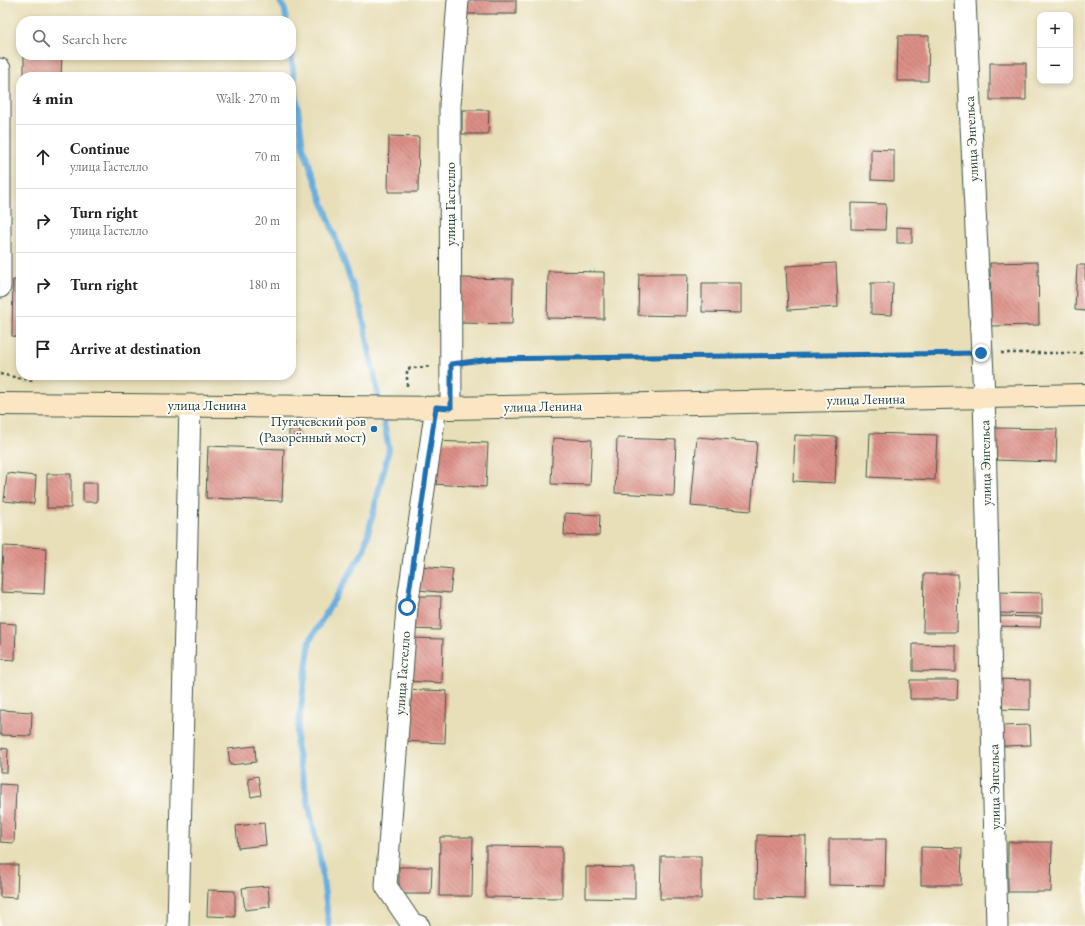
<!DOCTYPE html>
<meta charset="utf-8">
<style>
body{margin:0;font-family:"EB Garamond",serif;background:#f6f6f6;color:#222}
.controls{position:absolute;right:12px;top:12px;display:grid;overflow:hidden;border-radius:8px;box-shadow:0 2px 6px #0003}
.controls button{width:36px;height:36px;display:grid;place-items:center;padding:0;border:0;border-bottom:1px solid #e0e0e0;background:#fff;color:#222;font:20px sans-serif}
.stop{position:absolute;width:12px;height:12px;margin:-9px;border:3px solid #1f6fb2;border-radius:50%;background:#fff}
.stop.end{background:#1f6fb2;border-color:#fff;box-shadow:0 1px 4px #0008}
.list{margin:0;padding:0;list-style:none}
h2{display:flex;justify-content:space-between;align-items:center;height:52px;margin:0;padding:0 16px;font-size:17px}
h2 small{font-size:13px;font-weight:400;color:#767676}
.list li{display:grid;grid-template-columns:26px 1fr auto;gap:12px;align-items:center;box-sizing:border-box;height:64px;padding:0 16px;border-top:1px solid #e0e0e0}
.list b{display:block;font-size:15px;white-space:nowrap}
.list p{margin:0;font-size:13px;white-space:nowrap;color:#767676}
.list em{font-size:13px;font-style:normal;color:#767676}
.icon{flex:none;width:22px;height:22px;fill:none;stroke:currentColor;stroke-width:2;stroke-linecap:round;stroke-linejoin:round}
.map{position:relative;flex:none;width:1085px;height:926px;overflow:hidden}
.search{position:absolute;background:#fff;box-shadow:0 2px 6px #0003;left:16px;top:16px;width:280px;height:44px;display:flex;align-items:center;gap:10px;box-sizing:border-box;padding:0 14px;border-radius:16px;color:#767676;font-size:15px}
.panel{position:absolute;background:#fff;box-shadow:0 2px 6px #0003;left:16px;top:72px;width:280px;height:308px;border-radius:16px}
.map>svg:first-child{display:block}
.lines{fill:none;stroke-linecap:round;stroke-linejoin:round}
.stream{stroke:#67aede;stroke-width:6}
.building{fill:url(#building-back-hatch)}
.minor-casing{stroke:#3d5548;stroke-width:23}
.secondary-casing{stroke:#3d5548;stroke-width:24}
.path{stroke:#3d5548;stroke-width:2.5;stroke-dasharray:3 3;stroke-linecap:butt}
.minor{stroke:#fff;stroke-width:21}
.secondary{stroke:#fbe6c4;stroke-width:22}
.route{stroke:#1f6fb2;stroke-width:5}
.poi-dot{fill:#1f6fb2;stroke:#fdfcf7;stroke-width:1.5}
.labels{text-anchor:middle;stroke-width:4;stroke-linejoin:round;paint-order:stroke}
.street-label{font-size:14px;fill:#1f3d34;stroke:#fdfcf7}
.poi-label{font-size:14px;fill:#1f3d34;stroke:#fdfcf7;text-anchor:end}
</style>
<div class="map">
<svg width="1085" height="926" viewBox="0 0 1085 926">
<defs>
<pattern id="building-back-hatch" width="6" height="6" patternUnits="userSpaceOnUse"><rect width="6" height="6" fill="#dc8f86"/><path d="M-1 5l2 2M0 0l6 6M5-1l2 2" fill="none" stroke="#b2766e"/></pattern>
</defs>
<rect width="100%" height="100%" fill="#fdfcf7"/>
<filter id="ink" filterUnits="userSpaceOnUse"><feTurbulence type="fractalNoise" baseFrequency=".025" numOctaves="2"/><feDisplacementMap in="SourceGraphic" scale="8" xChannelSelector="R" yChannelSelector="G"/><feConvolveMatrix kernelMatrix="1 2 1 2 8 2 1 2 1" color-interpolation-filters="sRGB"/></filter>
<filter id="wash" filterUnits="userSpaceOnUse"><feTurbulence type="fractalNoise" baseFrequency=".012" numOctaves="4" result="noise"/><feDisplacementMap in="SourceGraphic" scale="16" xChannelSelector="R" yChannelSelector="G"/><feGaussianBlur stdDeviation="0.9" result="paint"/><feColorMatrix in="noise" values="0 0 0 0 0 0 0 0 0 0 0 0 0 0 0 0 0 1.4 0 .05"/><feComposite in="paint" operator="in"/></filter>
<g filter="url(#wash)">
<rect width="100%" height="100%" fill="#e8dfb9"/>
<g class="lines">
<path class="stream" d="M279,0l6,10 1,11
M291,55l12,92 58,162 28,140 -25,101 -54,90 -14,104 25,120 8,62"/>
</g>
<g id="blocks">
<path class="building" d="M466,0h50v14h-50z
M898,36h31l-1,45h-31z
M24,55h38l-1,22h-37z
M990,63h36v37h-36z
M462,110h27l-1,24h-26z
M389,136l30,1 -1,55h-30z
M871,149l23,1v31l-23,-1z
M851,203l35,1 -1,26 -34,-1z
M897,227l15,1v15h-15z
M1038,262l1,63 -48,1 -1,-63z
M836,263l2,44 -50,3 -2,-44z
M1077,265h8v46l-10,-1z
M548,271l56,1v47l-57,-1z
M639,274h49l-1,42 -49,-1z
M459,278l54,1 -1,45 -53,-1z
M13,280h8v57l-9,-1z
M702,283h39v30l-39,-1z
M871,283h22l-1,32 -21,-1z
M291,340h2v17h-2z
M995,428l62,1 -1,33 -62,-2z
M289,430l11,1v6h-11z
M870,433l67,2 -2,45 -67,-3z
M795,435l42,2 -2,46 -42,-2z
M697,437l60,5 -6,69 -60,-5z
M553,438l39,2 -2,45 -39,-1z
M617,438l59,2 -2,56 -59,-3z
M432,441l56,2 -2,44 -55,-3z
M208,446l76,3 -2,52 -76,-3z
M7,473l29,3 -2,28 -30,-3z
M47,474h24v34h-24z
M83,483h14v19h-14z
M565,513l35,2 -1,21 -35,-1z
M3,546l43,2 -2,46 -43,-2z
M420,566l33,3 -3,24 -32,-3z
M924,574h34l-1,58h-34z
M997,592l45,1v21l-46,-1z
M410,596h31l-1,34 -31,-1z
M995,616l46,1 -1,10 -45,-1z
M0,623l16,1 -1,36 -15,-1z
M409,638l34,1 -1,44 -35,-2z
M913,644l43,1v27l-43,-1z
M997,679l33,1v30l-33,-1z
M910,680h48l-1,19h-47z
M403,689l44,2 -2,52 -44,-2z
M0,710l32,2 -1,24 -31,-1z
M1030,725l1,20 -28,1 -1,-20z
M255,746l1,16 -26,3 -2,-16z
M0,748l8,1 -1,23h-7z
M258,776l3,19 -10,2 -3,-19z
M0,784l16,1 -2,58 -14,-1z
M264,823l2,22 -28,3 -2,-22z
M757,835l49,1 -1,63 -49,-1z
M440,837h33l-1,59h-33z
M829,839h57l-1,47 -56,-1z
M1008,842h44l-1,50h-43z
M486,846l76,1v51l-76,-1z
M921,847l41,1 -1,37h-40z
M661,856h40v43h-41z
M0,865h18l-1,33 -17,-1z
M399,867h33l-1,27h-32z
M586,867l49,1v31l-49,-1z
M268,886l2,21 -25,3 -3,-22z
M208,890l27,1v26l-28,-1z"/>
</g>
</g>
<g filter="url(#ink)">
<use href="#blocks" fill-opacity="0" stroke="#3d5548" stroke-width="1"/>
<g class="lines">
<defs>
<path id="minor" d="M965,0l19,396 13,530
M0,69v218
M451,408l-1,-303 8,-105
M178,926l12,-521
M419,926l-8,-3 -25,-37 21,-279 29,-200"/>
<path id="secondary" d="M0,404l451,4 634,-13"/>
</defs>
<use href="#minor" class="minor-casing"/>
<use href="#secondary" class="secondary-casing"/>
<path class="path" d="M1001,353h84
M472,361l19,-2 471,-5
M0,374l33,7
M407,386v-17l24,-3"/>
<use href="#minor" class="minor"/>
<use href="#secondary" class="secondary"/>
</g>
</g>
<g class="lines" filter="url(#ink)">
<path class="route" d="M407,607l29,-200 15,1v-44l40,-5 490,-6"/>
</g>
<circle class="poi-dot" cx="374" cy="429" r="4"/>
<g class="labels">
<g class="street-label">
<text transform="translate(971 139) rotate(-93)" y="5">улица Энгельса</text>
<text transform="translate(450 204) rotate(-90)" y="5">улица Гастелло</text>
<text transform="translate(866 399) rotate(-1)" y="5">улица Ленина</text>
<text x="207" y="410">улица Ленина</text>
<text transform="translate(543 406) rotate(-1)" y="5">улица Ленина</text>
<text transform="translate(985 463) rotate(-91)" y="5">улица Энгельса</text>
<text transform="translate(402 673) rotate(-86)" y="5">улица Гастелло</text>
<text transform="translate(994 787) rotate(-91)" y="5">улица Энгельса</text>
</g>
<g class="poi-label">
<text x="366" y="426">Пугачевский ров<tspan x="366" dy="16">(Разорённый мост)</tspan></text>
</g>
</g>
</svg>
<div class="controls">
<button>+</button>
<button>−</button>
</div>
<div class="stop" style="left:407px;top:607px"></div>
<div class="stop end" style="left:981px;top:353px"></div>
<div class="search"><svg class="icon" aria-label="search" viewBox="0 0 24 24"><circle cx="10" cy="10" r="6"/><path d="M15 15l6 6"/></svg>Search here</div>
<section class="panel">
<h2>4 min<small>Walk · 270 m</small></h2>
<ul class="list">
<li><svg class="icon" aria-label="ahead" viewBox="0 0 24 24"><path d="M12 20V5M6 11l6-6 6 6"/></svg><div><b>Continue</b><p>улица Гастелло</p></div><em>70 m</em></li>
<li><svg class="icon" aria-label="right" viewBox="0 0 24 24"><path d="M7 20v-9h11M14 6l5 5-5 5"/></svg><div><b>Turn right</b><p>улица Гастелло</p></div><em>20 m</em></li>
<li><svg class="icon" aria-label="right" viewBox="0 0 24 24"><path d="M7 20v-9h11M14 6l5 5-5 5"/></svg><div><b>Turn right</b></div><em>180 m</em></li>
<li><svg class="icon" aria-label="arrive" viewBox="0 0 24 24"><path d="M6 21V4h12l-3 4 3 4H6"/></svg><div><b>Arrive at destination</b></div></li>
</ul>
</section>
</div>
